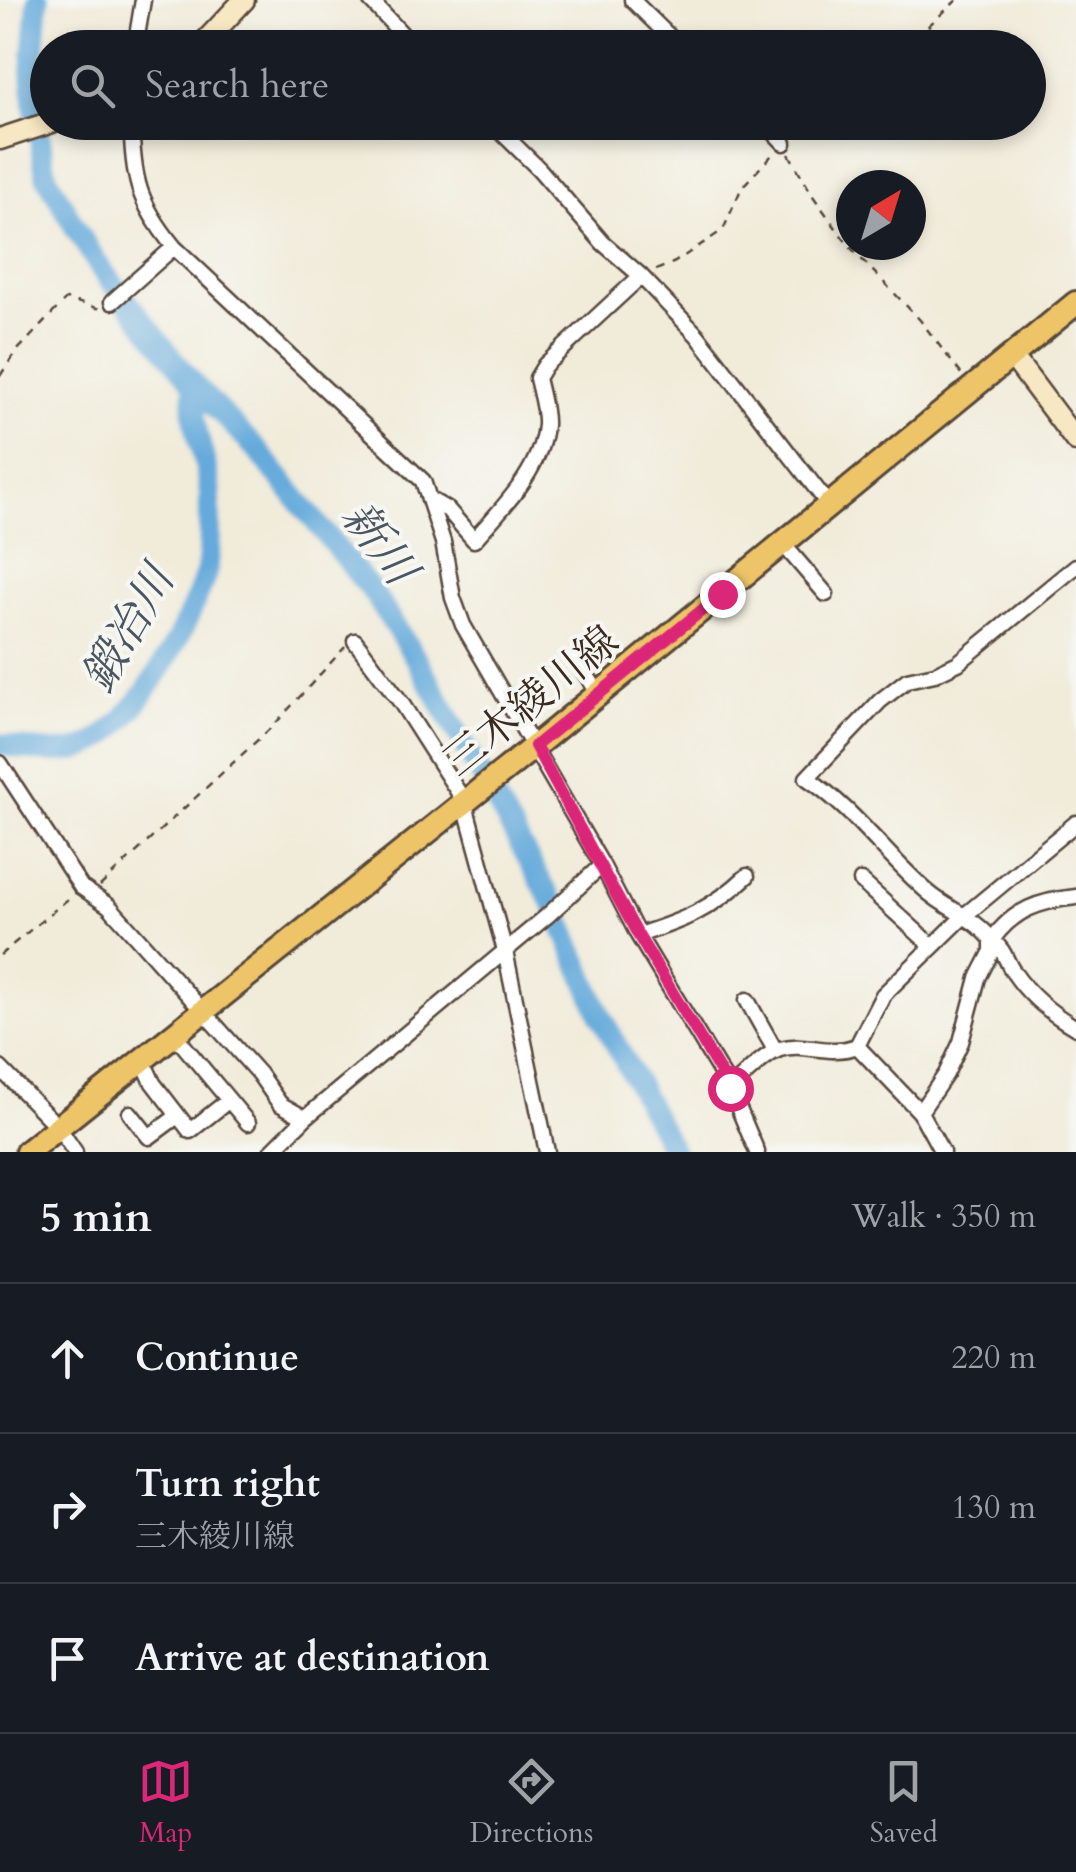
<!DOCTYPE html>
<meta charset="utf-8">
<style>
body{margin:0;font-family:Cardo,"Noto Serif JP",serif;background:#242831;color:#f1f3f6}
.compass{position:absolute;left:836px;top:170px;width:90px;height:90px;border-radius:50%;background:#171b24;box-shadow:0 5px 15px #0003;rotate:38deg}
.stop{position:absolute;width:30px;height:30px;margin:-22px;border:8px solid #db2777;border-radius:50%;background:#fff}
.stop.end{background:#db2777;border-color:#fff;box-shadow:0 2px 10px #0008}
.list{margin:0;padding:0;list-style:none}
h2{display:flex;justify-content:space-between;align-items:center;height:130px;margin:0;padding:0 40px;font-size:42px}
h2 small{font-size:32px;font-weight:400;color:#9ea1a6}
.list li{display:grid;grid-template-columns:65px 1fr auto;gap:30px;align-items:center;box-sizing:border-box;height:150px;padding:0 40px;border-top:2px solid #363941}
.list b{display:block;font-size:38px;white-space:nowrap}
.list p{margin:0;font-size:32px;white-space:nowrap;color:#9ea1a6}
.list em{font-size:32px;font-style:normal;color:#9ea1a6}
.icon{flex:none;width:55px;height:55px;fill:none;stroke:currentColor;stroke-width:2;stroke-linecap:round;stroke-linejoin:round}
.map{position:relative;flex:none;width:1076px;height:1152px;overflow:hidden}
.search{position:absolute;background:#171b24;box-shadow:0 5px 15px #0003;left:30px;right:30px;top:30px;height:110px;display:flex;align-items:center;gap:25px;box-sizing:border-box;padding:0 35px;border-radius:55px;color:#9ea1a6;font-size:38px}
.sheet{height:580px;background:#171b24}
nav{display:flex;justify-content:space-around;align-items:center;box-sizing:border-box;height:140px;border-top:2px solid #363941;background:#171b24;font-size:28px;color:#9ea1a6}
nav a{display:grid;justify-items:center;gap:5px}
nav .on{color:#db2777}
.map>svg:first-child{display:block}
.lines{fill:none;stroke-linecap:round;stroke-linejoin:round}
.river{stroke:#65aadb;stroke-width:22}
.street-casing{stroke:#56473a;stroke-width:19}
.secondary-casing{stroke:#56473a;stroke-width:25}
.primary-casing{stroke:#56473a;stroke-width:28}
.path{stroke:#56473a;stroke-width:2.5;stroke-dasharray:8 8;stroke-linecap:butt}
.street{stroke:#fff;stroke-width:14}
.secondary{stroke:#f8e7c3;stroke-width:20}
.primary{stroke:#eec469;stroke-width:22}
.route{stroke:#db2777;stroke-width:12}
.labels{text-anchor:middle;stroke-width:8;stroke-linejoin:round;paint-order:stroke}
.street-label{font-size:42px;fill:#3b2a1e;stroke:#f6f6f2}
.water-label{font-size:45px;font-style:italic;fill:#4a5760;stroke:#f6f6f2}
</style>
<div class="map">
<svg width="1076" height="1152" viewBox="0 0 1076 1152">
<rect width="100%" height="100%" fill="#f6f6f2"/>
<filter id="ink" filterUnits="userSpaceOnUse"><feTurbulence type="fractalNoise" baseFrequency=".01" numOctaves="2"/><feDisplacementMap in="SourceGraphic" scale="20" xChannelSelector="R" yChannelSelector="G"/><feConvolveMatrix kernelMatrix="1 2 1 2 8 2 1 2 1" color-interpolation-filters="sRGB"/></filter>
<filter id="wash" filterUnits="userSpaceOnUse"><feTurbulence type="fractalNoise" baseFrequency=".0048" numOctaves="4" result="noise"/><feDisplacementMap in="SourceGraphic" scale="40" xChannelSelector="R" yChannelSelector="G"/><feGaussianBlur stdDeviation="2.25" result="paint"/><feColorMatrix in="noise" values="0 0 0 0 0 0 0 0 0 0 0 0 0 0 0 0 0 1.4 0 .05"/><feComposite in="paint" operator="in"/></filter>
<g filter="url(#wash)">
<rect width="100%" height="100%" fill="#f1ebd9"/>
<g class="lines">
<path class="river" d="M38,0l-6,70 2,32 12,73 27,49 28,45 94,117 64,66 115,142 44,68 135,241 48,113 72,136
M0,744c23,5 53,11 76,6 55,-11 112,-124 129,-174 7,-22 4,-54 5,-77 0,-39 -23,-74 -15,-113"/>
</g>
</g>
<g filter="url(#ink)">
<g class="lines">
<defs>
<path id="street" d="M370,0l45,48
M632,0l49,48
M135,48l8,-48
M131,122c3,59 6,79 43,125l249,234 20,61 10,56 10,27 139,240 36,70 92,153 27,64
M491,122l48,47 64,74 38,33 56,59 132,170
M764,122l20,21
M112,302l62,-55
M429,499l19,11 26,30c28,-32 67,-69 71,-115 1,-14 -5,-33 -8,-47l8,-13 96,-89
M783,544l43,50
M355,641l45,60 64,100 41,150 42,201
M576,659l23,35
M0,763l81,124 28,19 150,168 21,30 25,14
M861,881l71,65
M1076,897c-36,4 -62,12 -84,43 15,13 12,19 22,33 16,24 38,41 62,55
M638,935c45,-14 74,-26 109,-59
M747,1000l28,50
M174,1034l74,89
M857,1046l63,66 22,40
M142,1059l11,24 37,48 39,-31
M0,1068l58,59 17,25
M730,1088c14,-11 33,-33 50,-39 26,-8 47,8 77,-3l26,-51 81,-79 112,-93
M920,1112l26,-38 15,-32 17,-64 14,-27v-11c-17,-22 -43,-30 -63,-47 -43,-37 -75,-84 -122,-115l73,-77 27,-21 28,-6 23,-11 118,-97
M130,1113l19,24 27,-20
M271,1152l34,-34 242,-202 55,-51"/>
<path id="secondary" d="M199,48l45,-48
M0,139l52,-17
M1013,357l63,84"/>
<path id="primary" d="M27,1152l508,-406 541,-443"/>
</defs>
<use href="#street" class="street-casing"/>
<use href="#secondary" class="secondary-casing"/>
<use href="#primary" class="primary-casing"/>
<path class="path" d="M904,48l53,-48
M795,135l20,-13
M789,154l24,42 36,50 71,74 42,55
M656,270l19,-8 48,-32 19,-43 32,-34
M0,376l15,-23 51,-54 34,10
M100,886l175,-162 70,-77
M0,955l73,-60"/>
<use href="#street" class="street"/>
<use href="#secondary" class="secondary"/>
<use href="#primary" class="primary"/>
</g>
</g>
<g class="lines" filter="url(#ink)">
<path class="route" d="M722,594l-187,152 103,189 92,153"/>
</g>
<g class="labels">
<g class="street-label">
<text transform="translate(530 700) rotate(-39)" y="15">三木綾川線</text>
</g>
<g class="water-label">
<text transform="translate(380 542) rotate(53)" y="16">新川</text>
<text transform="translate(127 628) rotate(-60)" y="16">鍛冶川</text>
</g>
</g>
</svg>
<svg class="compass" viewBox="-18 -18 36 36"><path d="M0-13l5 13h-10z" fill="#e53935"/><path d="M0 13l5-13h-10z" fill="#9ea1a6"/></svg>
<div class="stop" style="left:730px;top:1088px"></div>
<div class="stop end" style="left:722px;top:594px"></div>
<div class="search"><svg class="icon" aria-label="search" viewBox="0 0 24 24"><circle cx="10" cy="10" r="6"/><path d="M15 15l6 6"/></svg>Search here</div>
</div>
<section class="sheet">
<h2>5 min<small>Walk · 350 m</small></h2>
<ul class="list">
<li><svg class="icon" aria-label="ahead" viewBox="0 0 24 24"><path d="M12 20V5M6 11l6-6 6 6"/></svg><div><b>Continue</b></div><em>220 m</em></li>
<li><svg class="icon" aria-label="right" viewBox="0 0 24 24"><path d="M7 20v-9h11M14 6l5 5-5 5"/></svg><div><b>Turn right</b><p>三木綾川線</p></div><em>130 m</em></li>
<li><svg class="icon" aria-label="arrive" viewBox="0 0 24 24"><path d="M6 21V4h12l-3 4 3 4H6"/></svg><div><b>Arrive at destination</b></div></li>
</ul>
</section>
<nav>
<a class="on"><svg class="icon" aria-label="map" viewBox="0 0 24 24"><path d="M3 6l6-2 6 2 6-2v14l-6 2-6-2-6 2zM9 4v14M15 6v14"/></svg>Map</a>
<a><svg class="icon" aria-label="directions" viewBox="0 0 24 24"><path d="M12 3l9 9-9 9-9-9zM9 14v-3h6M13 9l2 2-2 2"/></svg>Directions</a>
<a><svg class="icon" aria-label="saved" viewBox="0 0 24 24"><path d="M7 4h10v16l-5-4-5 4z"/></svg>Saved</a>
</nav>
